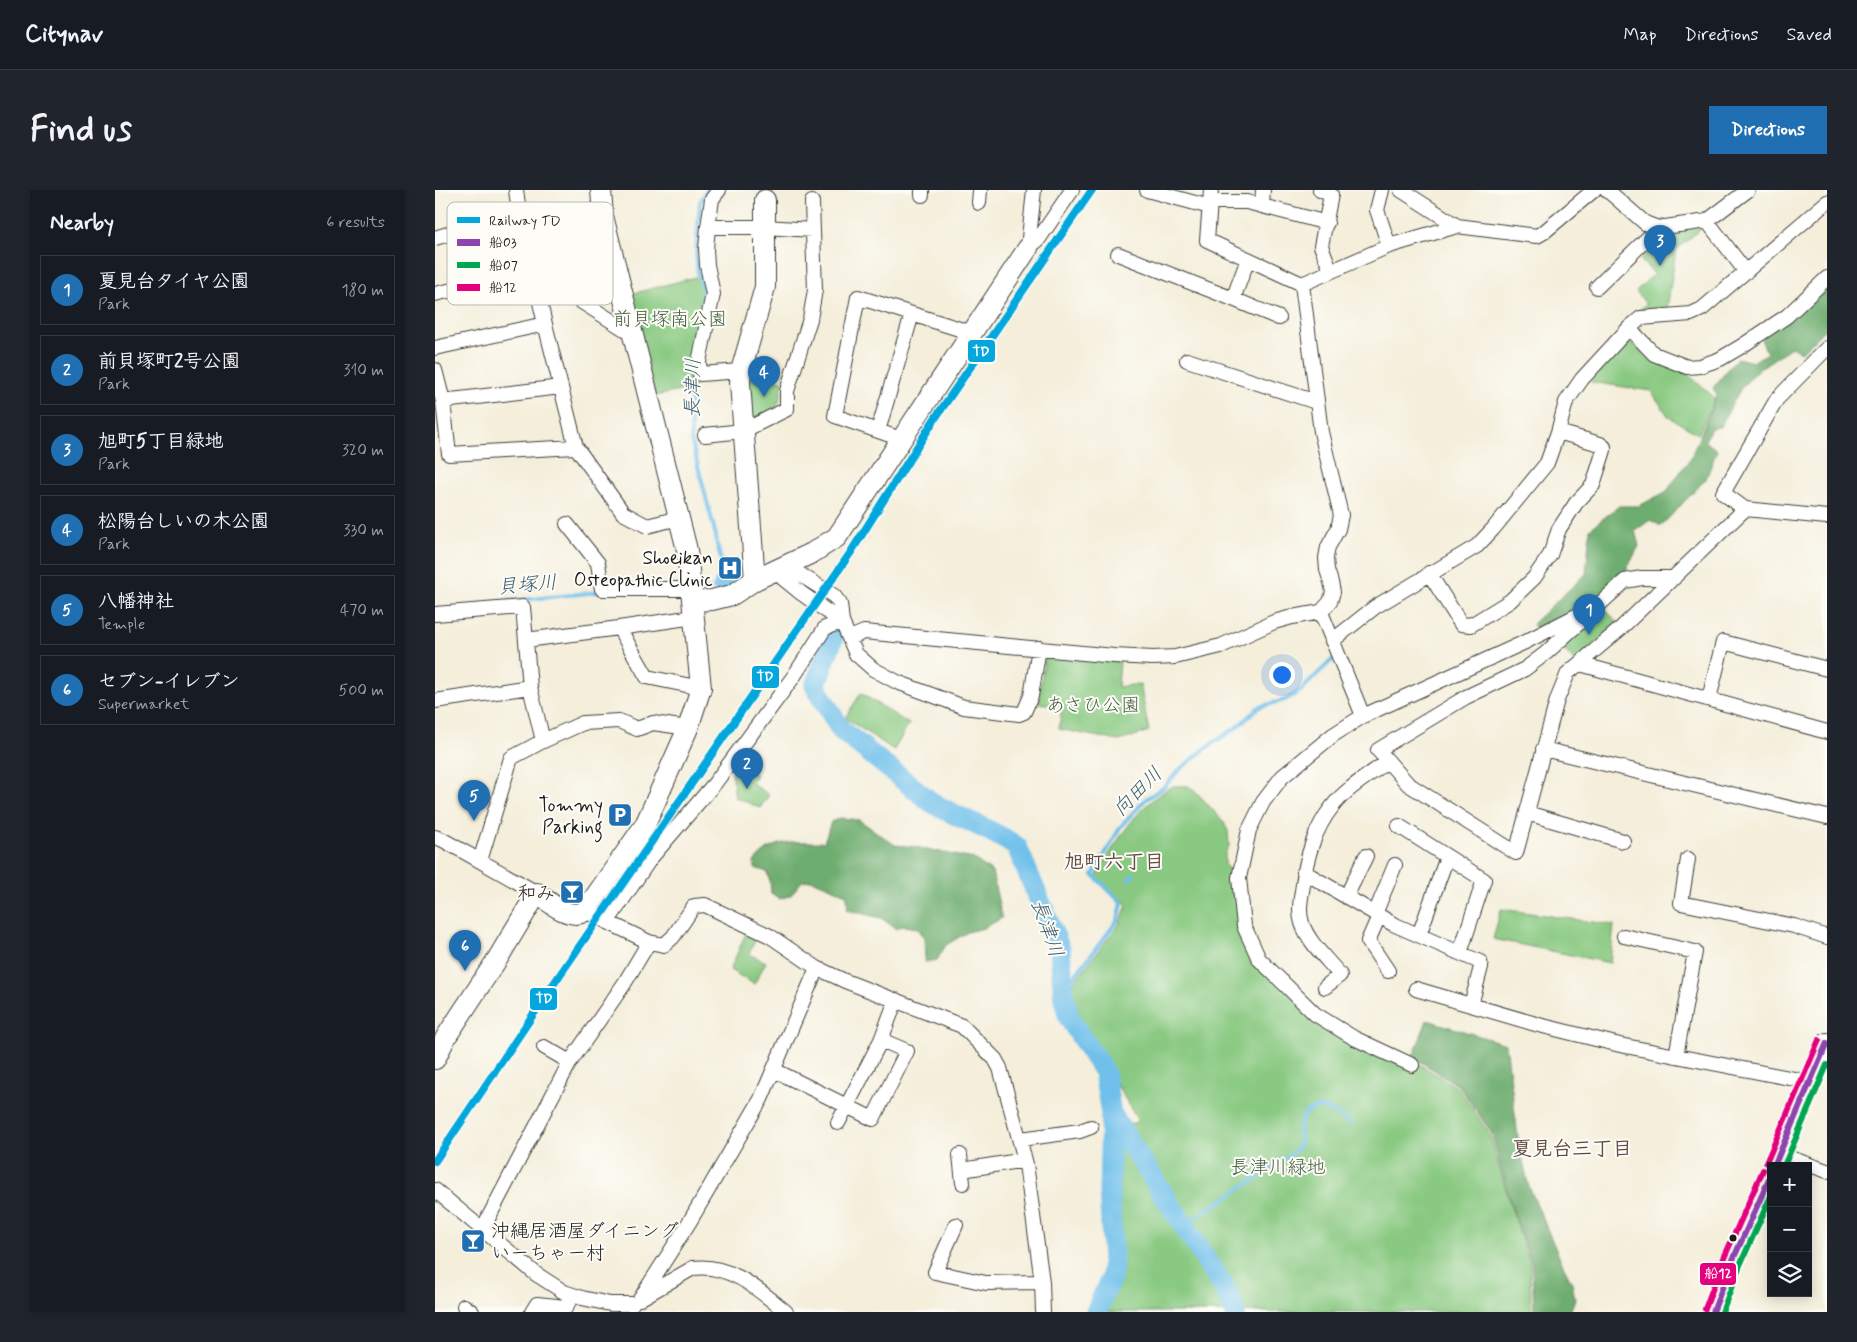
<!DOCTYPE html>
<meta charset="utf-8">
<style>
body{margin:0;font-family:Mynerve,"Klee One",sans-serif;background:#20242c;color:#f1f3f6}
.controls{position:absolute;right:15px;bottom:15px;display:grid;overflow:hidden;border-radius:0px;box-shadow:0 2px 12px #0003}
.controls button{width:45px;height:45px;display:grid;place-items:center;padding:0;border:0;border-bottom:1px solid #363941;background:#171b24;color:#f1f3f6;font:25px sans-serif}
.you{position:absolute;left:846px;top:484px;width:18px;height:18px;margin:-12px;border:4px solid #fff;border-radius:50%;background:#1a73e8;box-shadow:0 0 0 8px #1a73e833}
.badge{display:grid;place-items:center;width:32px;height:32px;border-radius:50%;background:#1f6fb2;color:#fff;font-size:16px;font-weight:700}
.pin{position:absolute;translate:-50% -41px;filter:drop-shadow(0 1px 2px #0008)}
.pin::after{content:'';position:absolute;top:26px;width:18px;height:15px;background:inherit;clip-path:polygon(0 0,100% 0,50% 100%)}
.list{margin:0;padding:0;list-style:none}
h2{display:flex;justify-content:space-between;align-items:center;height:65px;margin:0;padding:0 20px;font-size:21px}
h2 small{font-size:16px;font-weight:400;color:#9ea1a6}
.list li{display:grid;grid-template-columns:32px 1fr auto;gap:15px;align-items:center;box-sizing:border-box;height:70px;margin:0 10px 10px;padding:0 10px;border:1px solid #363941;border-radius:0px}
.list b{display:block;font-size:19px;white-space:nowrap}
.list p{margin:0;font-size:16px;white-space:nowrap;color:#9ea1a6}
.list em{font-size:16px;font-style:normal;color:#9ea1a6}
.icon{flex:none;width:28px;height:28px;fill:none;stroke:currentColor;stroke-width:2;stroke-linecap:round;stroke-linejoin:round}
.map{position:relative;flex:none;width:1392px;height:1122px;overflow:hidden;border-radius:0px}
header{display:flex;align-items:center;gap:30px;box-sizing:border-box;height:70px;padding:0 25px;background:#171b24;border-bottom:1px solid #363941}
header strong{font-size:24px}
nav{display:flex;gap:28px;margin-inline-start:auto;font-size:18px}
.intro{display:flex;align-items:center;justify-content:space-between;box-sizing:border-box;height:120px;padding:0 30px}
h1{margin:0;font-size:35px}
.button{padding:12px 22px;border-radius:0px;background:#1f6fb2;color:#fff;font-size:18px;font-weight:700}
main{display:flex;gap:30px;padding:0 30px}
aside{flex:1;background:#171b24;border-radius:0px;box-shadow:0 2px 12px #0003}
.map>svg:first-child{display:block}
.green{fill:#89c981;stroke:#52724e}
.forest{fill:#6ead6f;stroke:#456446}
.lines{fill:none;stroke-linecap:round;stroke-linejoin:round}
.stream{stroke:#6fc0eb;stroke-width:4}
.river{stroke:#6fc0eb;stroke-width:21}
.street-casing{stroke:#3c3c38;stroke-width:16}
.secondary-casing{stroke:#3c3c38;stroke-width:22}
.street{stroke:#fff;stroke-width:14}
.secondary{stroke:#fff;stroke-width:20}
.bus-1-casing{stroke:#fdfcf7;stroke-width:10}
.bus-2-casing{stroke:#fdfcf7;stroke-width:10}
.bus-3-casing{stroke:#fdfcf7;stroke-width:10}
.bus-1{stroke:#8e44ad;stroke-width:6}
.bus-2{stroke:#00a651;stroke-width:6}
.bus-3{stroke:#e5007d;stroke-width:6}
.rail-1-casing{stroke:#fdfcf7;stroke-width:11}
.rail-1{stroke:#04a7dd;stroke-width:8}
.bus-dot{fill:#1c1c1c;stroke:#fdfcf7;stroke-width:2}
.labels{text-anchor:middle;stroke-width:4;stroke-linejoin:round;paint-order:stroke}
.park-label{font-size:19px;fill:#486144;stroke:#fdfcf7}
.poi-label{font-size:19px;fill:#1c1c1c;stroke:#fdfcf7;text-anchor:end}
.water-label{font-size:20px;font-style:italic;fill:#3d5e6f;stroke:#fdfcf7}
.neighbourhood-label{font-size:20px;font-weight:bold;fill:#624c45;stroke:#fdfcf7}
.key{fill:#fdfcf7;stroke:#bab9b5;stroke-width:1}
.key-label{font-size:14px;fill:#1c1c1c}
.line-badge{stroke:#fdfcf7;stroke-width:2}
.badge-label{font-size:14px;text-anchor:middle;font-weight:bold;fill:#fff}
</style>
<header>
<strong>Citynav</strong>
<nav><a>Map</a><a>Directions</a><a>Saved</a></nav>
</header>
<div class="intro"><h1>Find us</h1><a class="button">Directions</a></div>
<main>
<aside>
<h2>Nearby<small>6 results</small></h2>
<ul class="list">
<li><span class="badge">1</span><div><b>夏見台タイヤ公園</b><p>Park</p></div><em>180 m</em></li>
<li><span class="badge">2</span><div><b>前貝塚町2号公園</b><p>Park</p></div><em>310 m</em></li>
<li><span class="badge">3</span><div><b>旭町5丁目緑地</b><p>Park</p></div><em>320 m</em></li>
<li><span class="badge">4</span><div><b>松陽台しいの木公園</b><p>Park</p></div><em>330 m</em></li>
<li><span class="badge">5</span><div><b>八幡神社</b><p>Temple</p></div><em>470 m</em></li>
<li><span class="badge">6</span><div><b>セブン-イレブン</b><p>Supermarket</p></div><em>500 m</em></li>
</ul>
</aside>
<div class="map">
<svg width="1392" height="1122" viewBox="0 0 1392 1122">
<rect width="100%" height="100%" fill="#fdfcf7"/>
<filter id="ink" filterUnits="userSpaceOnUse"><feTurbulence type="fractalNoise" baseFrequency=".02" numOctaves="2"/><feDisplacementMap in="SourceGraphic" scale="10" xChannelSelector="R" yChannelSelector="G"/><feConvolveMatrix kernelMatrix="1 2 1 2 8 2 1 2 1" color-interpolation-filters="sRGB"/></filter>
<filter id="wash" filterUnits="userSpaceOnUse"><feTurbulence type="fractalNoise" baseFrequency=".0096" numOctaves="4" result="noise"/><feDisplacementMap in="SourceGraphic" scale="20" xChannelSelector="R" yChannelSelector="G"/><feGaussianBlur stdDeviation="1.12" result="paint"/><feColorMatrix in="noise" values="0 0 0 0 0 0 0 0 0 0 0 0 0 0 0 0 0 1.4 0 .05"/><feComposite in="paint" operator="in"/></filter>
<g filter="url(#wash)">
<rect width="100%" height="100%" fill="#f4eeda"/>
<path class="green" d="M1268,37l-27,23 -9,59 -16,1 -21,9 16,-15 -10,-13 18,-17 -14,-15 33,-28z
M268,85l4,20 -13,67v26l-39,8 -24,-102z
M1193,154h7l16,17 33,10 31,27 -17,36 -29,-17 -18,-26 -60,-9c10,-16 21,-27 37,-38z
M313,187l35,4c-4,29 -4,26 -29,39l-7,-3z
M1169,418l14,15 -43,39 -14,-16z
M610,465l75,6 -2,26 22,-3 9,47 -30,10 -60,-12 3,-23 -24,-3z
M426,503l48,31 -15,26 -49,-32z
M304,574l17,11 -4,8 17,12 -9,13 -25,-11 -3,-23z
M738,596h15l11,9 24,26 5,10 1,15 -4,7v12l9,10 7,55 73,88 100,43 44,27 31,45 21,71 20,60 1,48h-436l16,-35 1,-9v-135l26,-12 -67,-116v-14l3,-9 46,-59 7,-18 -31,-28c20,-35 40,-71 77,-91z
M1066,719l113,16 -4,38 -117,-24z
M311,743h5l6,3 -8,18 17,8 -12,22 -24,-14z"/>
<path class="forest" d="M1392,92v45l-25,25 -11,-5 -32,22 -18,19 -21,39 -9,1 -6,13 12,9 -11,29 -45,47 -11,-6 -15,11 4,15 -15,28 -11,14 -26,22 -52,18 -2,-5 53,-49 4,-45 29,-23h20l28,-15 24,-34 26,-62 -4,-7 24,-30 16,4 14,-9 -6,-14z
M405,628l19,2 36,25 21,2 58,12 18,13 10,46 -18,10 -16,4 -22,13 -9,15 -12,2 -1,-24 -6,-10 -15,-2 -7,3 -15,-11 -34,-8 1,-7 -2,-9 -34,-14 -10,1 -11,14 -11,4 -9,-6 -1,-12 -3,-9 -12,-4 -1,-6c22,-26 39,-19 70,-20l7,-20z
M992,830l79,24 12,93 10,47 32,75 12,24 3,16 -5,13h-36l-2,-48 -21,-60 -20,-72 -32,-46 -46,-29z"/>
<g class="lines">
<path class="stream" d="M268,401l21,-6c2,-20 -7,-30 -8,-49l-25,-97v-82l12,-52v-15l-5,-17 -2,-19 4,-52 7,-12
M57,413l107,-11
M694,689l4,-4
M629,800l54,-70 4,-17 -29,-28 28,-49 25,-27 18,-12 15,-17 27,-22 31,-21 22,-20 26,-7 14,-8 34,-33
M748,1035l77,-49 36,-26c8,-8 2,-16 4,-26 1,-6 4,-10 9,-13 14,-10 29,4 42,13"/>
<path class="river" d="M289,395v1
M398,448l-18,48 26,44 90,72c28,17 60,26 86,45l43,102 4,50 5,19 35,54 7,42 -2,75 4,73 -2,16 -15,34
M676,924l116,178 8,20"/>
</g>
</g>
<g filter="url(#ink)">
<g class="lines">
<defs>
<path id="street" d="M81,0l3,22 26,112 31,123 47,66 24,13 32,-8
M284,0l-7,9 -4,28 -2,22 1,16 6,29 -14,68 1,12 41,-3
M712,0l63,17
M776,0l-4,50 95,44 87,-38 68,-20 80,10 7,-4 50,-42
M885,0l11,5 -10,51 10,25
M947,0l-5,20 12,36
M966,0l56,36
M1172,0l38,33 13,5 49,-7 39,51
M487,5v-5
M775,12h37l80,21
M544,13l1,-13
M827,16l1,-16
M1272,31l41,-31
M273,37h57l48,3
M0,48l84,-26
M593,58l10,-8 34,-50
M593,58l6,-58
M683,64l115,45 15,-40
M1162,97l61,-59
M0,104l98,-23 101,64
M798,109l46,19
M1194,138l25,26 33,13 13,-1 20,-7 22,-13 45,-30 40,-38
M0,158l110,-24
M1392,158l-50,51 -54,94 22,16 82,8
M752,170l126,41 4,-1
M0,180l8,31 6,53 127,-7
M8,211l118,-14
M443,241l34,-117
M270,245l38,-4 44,-22v-18l23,-72 5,-29 -3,-88
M466,249l-66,-23 23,-119 114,36
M132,334l31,39 4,26h89
M352,376l47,30 6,8 2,18 14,32 17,15 24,13 67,25 55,7 5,-2 7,-16 8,-48
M339,381l27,22 41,29
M994,383l32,51 10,1 39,-24 24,-23 16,-23 9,-26 17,-26 17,-18 11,-35v-3l-4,-3 -42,-12
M1239,388h-32l-17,3 -79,72 -21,16 -59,28 -88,53 30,34 108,69 41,-153 11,-27 51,-43 126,-121
M886,422l42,104
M0,424l88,-7 7,80 13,54
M184,438l75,-11
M415,448l14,-6 250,24 39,2 22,-1 46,-11 53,-24 18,-5 29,-5 9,-10 3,-10 -2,-10 -4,-12 -1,-12 2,-11 10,-18 3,-14 -20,-83 -19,-148
M91,450l93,-12 28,49 54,11
M897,451l43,-34 102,-61 16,-17 54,-66 11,-31 8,-30 16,-23 47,-51 12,-10 50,-4 11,-5 125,-107
M1145,474l247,68
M1274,509l14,-57 104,27
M0,511l95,-14
M1108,559l284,68
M1092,623l96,28
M964,636l85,54 -24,73
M0,647l8,3 94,53
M1253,669l-7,44 113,23 33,11
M45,671l31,-103 32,-17 40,-18 36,-2 18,8 16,-6 35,5
M869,682l89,52 87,38 1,5 -10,38
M911,707l20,-41
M150,721l64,31 15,3 9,-8 21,-31 11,-1 65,31 47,32 28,13 117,45 33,33 5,9 26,96 16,118 1,30
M940,724l20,-49
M944,726l-11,25 20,30
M173,731l42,-62 65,-76 79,-107 31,-48 17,-6
M984,745l28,-78
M1189,746l71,16 -19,104
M890,797l15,-12c-13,-16 -32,-33 -38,-52 -4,-12 -1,-26 1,-38 3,-27 12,-57 29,-78 13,-18 39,-33 56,-46
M981,799l123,36 81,20 190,37
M109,857l26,15
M977,875l-58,-27 -39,-24 -56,-55 -15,-33 -5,-48 10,-48 14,-28 19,-25 51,-42 30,-19 160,-73 55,-28 6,-1
M339,880l99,49 34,-68 -26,-11
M403,933l43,-83 15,-40
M586,949l59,-8 11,-4
M1344,964l48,17
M525,965l3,28
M527,980l63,-10
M0,1000l101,84 28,18 18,6 28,6h22
M521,1035l-21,47 51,11 56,-1
M48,1038l87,-166 54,-78 25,-42
M208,1107l50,-29c37,-5 66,22 93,44
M205,1109l50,-78 71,-122 56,-131
M29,1116l8,6
M97,1122l5,-8 29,3 6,-12"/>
<path id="secondary" d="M320,390l-15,-197 1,-12 24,-84v-87
M258,411l19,-1 20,-5 23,-15 57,-27 25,-16 191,-289
M0,869l11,-22 52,-79 39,-65c12,9 33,28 48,18l60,-86 43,-97 13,-40 -14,-138 -84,-334 -2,-26
M1339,976l53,-123
M1278,1122l19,-50 39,-88"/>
</defs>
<use href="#street" class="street-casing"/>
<use href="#secondary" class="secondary-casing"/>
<use href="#street" class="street"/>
<use href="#secondary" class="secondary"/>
<defs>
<path id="bus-1" d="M1339,976l53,-123
M1278,1122l19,-50 39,-87"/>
<path id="bus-2" d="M1349,976l43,-101
M1287,1122l18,-47 31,-69"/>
<path id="bus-3" d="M1331,973l53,-123
M1270,1119l19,-51 39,-88"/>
</defs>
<use href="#bus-1" class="bus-1-casing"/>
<use href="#bus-2" class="bus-2-casing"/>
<use href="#bus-3" class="bus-3-casing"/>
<use href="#bus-1" class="bus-1"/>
<use href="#bus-2" class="bus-2"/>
<use href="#bus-3" class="bus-3"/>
<defs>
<path id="rail-1" d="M0,971l122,-182 294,-427 83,-132 158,-230"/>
</defs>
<use href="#rail-1" class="rail-1-casing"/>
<use href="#rail-1" class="rail-1"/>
</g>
</g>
<defs>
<symbol id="hospital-square" viewBox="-11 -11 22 22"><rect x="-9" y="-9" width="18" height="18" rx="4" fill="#1f6fb2" stroke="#fdfcf7"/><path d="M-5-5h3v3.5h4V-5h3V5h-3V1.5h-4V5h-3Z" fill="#fff"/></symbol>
<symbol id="parking-square" viewBox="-11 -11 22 22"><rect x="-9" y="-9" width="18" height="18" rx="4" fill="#1f6fb2" stroke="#fdfcf7"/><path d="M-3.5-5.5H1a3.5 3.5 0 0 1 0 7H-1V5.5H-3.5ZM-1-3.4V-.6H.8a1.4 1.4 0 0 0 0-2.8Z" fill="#fff"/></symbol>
<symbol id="bar-square" viewBox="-11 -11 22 22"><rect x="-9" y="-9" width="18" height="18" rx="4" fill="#1f6fb2" stroke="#fdfcf7"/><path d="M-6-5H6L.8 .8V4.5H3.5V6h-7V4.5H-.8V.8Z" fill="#fff"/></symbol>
</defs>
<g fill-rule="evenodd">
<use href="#hospital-square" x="281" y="364" width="28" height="28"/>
<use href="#parking-square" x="171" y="611" width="28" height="28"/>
<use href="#bar-square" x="123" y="688" width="28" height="28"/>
<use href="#bar-square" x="24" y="1037" width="28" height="28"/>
</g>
<circle class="bus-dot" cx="1298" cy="1048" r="4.5"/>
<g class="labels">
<g class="park-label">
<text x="235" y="135">前貝塚南公園</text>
<text x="658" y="521">あさひ公園</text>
<text x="843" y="983">長津川緑地</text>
</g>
<g class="poi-label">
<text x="278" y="374">Shoeikan<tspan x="278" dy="22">Osteopathic Clinic</tspan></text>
<text x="168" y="621">Tommy<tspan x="168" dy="22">Parking</tspan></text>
<text x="120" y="709">和み</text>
<text x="56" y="1047" text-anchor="start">沖縄居酒屋ダイニング<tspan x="56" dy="22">いーちゃー村</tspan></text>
</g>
<g class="water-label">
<text transform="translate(257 198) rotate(-89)" y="7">長津川</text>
<text transform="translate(92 394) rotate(-5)" y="7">貝塚川</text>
<text transform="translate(702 601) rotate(-45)" y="7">向田川</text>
<text transform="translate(613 738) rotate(71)" y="7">長津川</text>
</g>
<g class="neighbourhood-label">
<text x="679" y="678">旭町六丁目</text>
<text x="1137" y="965">夏見台三丁目</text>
</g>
</g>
<rect x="12" y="12" width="166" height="103" rx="8" class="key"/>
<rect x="22" y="27" width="23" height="6" fill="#04a7dd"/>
<rect x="22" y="49" width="23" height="7" fill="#8e44ad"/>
<rect x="22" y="72" width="23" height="6" fill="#00a651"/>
<rect x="22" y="94" width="23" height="7" fill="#e5007d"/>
<g class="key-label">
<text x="54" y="35">Railway TD</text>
<text x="54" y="57">船03</text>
<text x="54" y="80">船07</text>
<text x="54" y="102">船12</text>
</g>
<g class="line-badge">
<rect x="532" y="149" width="29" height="24" rx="5" fill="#04a7dd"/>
<rect x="316" y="475" width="29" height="24" rx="5" fill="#04a7dd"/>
<rect x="94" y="797" width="29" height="24" rx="5" fill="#04a7dd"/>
<rect x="1264" y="1072" width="38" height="24" rx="5" fill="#e5007d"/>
</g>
<g class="badge-label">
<text x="546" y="166">TD</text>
<text x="330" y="491">TD</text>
<text x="109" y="813">TD</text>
<text x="1283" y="1088">船12</text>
</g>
</svg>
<div class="controls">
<button>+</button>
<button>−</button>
<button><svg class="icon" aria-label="layers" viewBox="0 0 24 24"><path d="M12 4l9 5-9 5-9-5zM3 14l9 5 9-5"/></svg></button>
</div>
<div class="you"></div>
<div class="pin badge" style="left:1154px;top:445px">1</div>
<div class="pin badge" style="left:312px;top:599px">2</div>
<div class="pin badge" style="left:1225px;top:76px">3</div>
<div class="pin badge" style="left:329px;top:207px">4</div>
<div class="pin badge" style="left:39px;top:631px">5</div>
<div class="pin badge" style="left:30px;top:781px">6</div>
</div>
</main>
